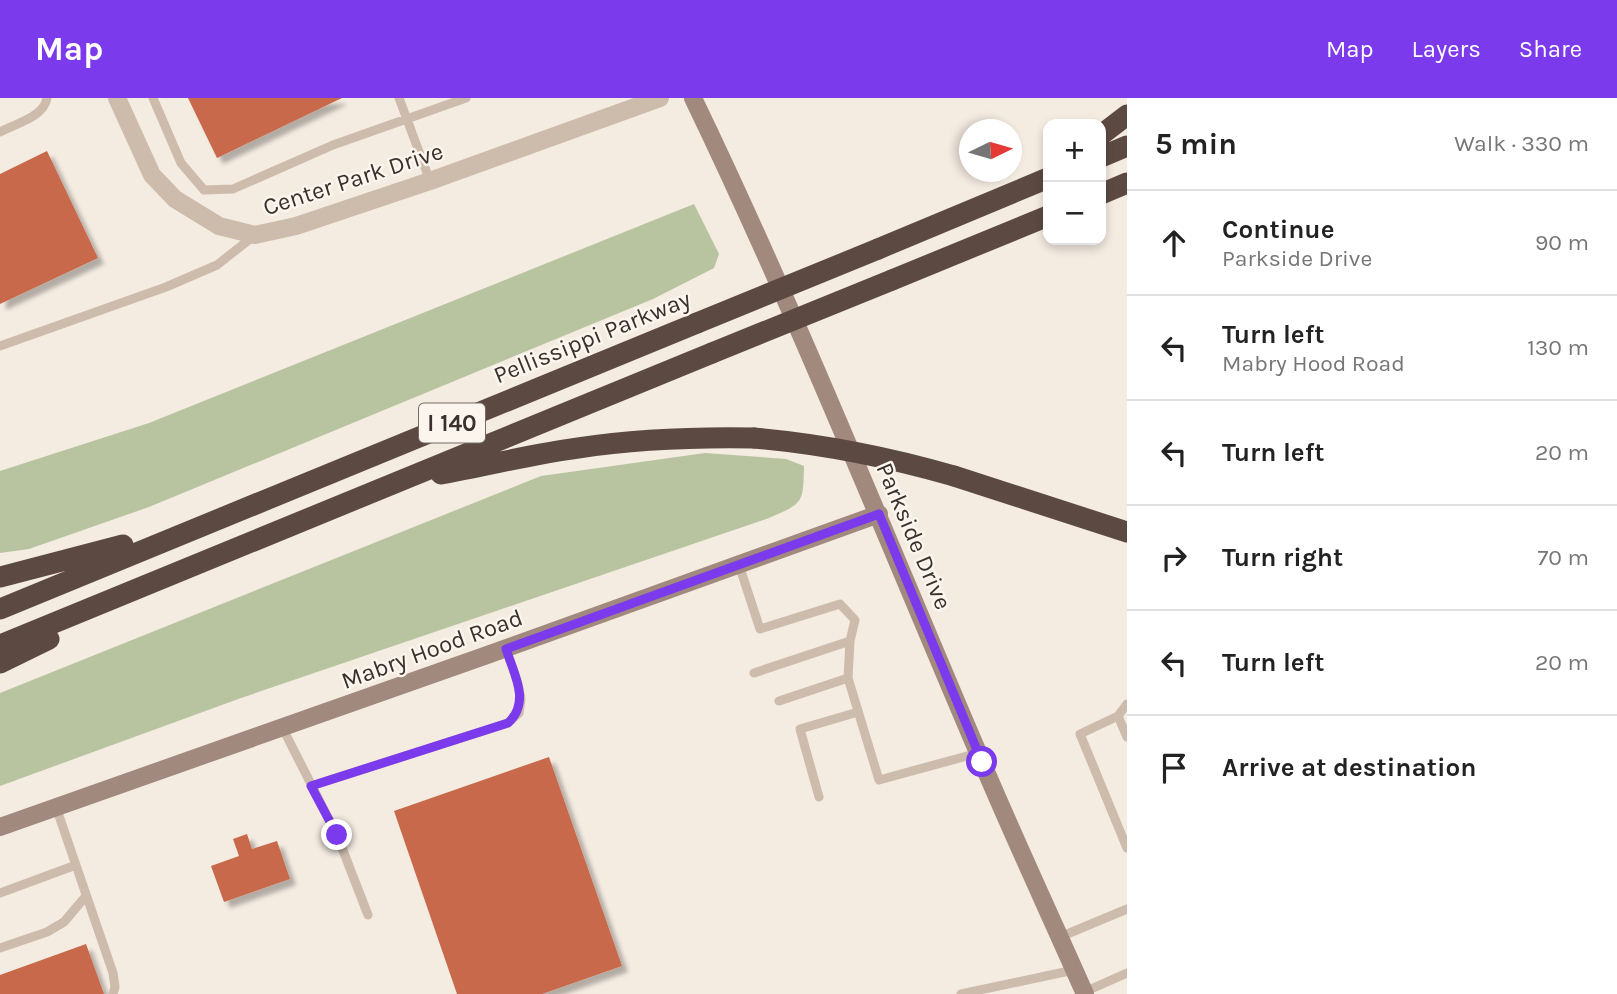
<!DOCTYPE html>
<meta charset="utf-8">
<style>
body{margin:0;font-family:Karla,sans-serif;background:#f6f6f6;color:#222}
.controls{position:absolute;right:21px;top:21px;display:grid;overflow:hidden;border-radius:14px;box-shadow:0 4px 10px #0003}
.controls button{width:63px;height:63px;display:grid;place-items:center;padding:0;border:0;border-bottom:2px solid #e0e0e0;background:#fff;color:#222;font:35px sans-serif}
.compass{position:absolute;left:959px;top:21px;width:63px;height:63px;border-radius:50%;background:#fff;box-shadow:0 4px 10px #0003;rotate:85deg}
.stop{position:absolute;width:21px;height:21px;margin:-16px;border:5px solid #7c3aed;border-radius:50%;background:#fff}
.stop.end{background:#7c3aed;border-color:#fff;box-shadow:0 2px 7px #0008}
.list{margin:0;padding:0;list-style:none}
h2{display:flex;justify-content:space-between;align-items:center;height:91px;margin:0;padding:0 28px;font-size:30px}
h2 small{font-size:23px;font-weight:400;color:#767676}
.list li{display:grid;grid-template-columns:46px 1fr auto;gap:21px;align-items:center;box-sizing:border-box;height:105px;padding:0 28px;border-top:2px solid #e0e0e0}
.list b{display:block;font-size:26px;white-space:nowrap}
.list p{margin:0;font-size:23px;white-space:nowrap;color:#767676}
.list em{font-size:23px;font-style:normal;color:#767676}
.icon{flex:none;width:38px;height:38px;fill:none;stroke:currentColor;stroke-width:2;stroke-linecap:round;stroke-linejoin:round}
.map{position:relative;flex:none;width:1127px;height:896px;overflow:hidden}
header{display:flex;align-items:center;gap:42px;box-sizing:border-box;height:98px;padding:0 35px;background:#7c3aed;color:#fff}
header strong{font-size:33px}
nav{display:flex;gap:38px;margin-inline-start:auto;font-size:24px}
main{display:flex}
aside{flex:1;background:#fff}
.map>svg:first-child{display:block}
.green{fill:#b8c4a0}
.building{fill:#c8694b;filter:url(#shadow)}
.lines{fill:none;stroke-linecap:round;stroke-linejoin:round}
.lane{stroke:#cdbbac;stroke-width:9}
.street{stroke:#cdbbac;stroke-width:18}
.secondary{stroke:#a18a7d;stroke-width:18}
.highway{stroke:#5c4a42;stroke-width:21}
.highway-bridge{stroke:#5c4a42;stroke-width:21}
.route{stroke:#7c3aed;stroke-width:9}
.labels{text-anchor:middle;stroke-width:5;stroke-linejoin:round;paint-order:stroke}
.shield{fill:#fbf5ee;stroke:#756b66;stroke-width:2}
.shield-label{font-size:23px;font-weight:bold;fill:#3b302b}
.street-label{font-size:24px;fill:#3b302b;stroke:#fbf5ee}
</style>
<header>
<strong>Map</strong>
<nav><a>Map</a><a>Layers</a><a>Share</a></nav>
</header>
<main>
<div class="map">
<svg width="1127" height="896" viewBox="0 0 1127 896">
<defs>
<filter id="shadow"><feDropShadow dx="6" dy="6" stdDeviation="2" flood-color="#0004"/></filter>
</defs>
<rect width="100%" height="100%" fill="#f4ebe1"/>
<path class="green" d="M694,106l25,50 -5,14 -61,31 -504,208 -120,42 -29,4v-82l149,-48z
M705,355l81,6 18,7c-1,37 0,37 -35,52l-528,180 -241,88v-93l541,-217z"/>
<path class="building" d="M188,0h154l-125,60z
M47,53l51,107 -98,46v-130z
M549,659l73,209 -80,28h-85l-63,-183z
M247,736l5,15 25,-8 13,38 -66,23 -13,-36 28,-10 -6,-17z
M86,846l18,50h-104v-19z"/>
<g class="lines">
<path class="lane" d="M153,0l28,65 23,27 29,-1 100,-44 133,-47
M399,0l31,83
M0,34c15,-8 44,-15 47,-34
M0,248l166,-59 51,-22 38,-30
M739,467l21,64 80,-25 15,16 -5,21 -2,37 31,102 99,-27
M754,575l96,-32
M779,603l69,-23
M1127,606l-9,12 -38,18 47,114
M1118,618l9,21
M282,629l55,108 31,80
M311,688l197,-63 11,-10 2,-14 -3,-15 -12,-35
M819,699l-19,-68 58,-17
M56,709l57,166 2,14 -2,7
M0,795l76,-28
M1060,839l67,-28
M0,850l47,-16 17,-10 22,-26
M1084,894l43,-19
M961,896l113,-24"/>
<path class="street" d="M117,0l35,77 23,24 44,27 36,9 41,-9 134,-45 230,-83"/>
<path class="secondary" d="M693,0c105,218 194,442 289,664 33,78 69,155 103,232
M0,729l490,-173 389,-140"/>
<path class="highway" d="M1101,37l26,-20
M1101,59l26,-11
M1101,96l26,-11
M878,151l170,-71
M892,182l156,-64
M441,376c45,-8 91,-20 137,-26 59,-9 117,-11 176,-10
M954,378l173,56
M0,479l123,-32
M0,511l697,-286
M0,547l712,-292
M0,565l49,-24"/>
<path class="highway-bridge" d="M697,225l181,-74
M712,255l180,-73
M754,340c69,6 134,19 200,38"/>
</g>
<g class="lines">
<path class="route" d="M337,737l-26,-49 197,-63c23,-21 6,-49 -2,-74l373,-135 103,248"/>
</g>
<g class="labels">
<rect class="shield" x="419" y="305.5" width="66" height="39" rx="5"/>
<g class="shield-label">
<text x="452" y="333">I 140</text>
</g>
<g class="street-label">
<text transform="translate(353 81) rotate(-18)" y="8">Center Park Drive</text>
<text transform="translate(592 239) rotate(-22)" y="8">Pellissippi Parkway</text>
<text transform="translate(914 438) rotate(67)" y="8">Parkside Drive</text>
<text transform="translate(432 551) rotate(-20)" y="8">Mabry Hood Road</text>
</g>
</g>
</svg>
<div class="controls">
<button>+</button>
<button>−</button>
</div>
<svg class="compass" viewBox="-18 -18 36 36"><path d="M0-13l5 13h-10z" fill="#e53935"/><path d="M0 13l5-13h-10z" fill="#767676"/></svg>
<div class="stop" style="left:982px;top:664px"></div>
<div class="stop end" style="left:337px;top:737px"></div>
</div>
<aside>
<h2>5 min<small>Walk · 330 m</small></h2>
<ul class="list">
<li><svg class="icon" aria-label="ahead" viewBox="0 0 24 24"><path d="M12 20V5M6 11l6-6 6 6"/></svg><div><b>Continue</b><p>Parkside Drive</p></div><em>90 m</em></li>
<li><svg class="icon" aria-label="left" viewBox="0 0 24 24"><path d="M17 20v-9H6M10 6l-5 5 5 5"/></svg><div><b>Turn left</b><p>Mabry Hood Road</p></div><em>130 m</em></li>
<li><svg class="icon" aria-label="left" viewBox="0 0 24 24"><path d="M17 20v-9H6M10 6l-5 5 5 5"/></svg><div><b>Turn left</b></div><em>20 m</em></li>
<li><svg class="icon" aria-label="right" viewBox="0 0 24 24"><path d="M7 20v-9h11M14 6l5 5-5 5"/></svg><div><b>Turn right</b></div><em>70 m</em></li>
<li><svg class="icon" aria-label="left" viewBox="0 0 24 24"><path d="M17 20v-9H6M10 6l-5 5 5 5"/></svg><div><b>Turn left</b></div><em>20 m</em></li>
<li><svg class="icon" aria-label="arrive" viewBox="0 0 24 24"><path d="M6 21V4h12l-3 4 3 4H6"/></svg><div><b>Arrive at destination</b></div></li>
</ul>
</aside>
</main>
